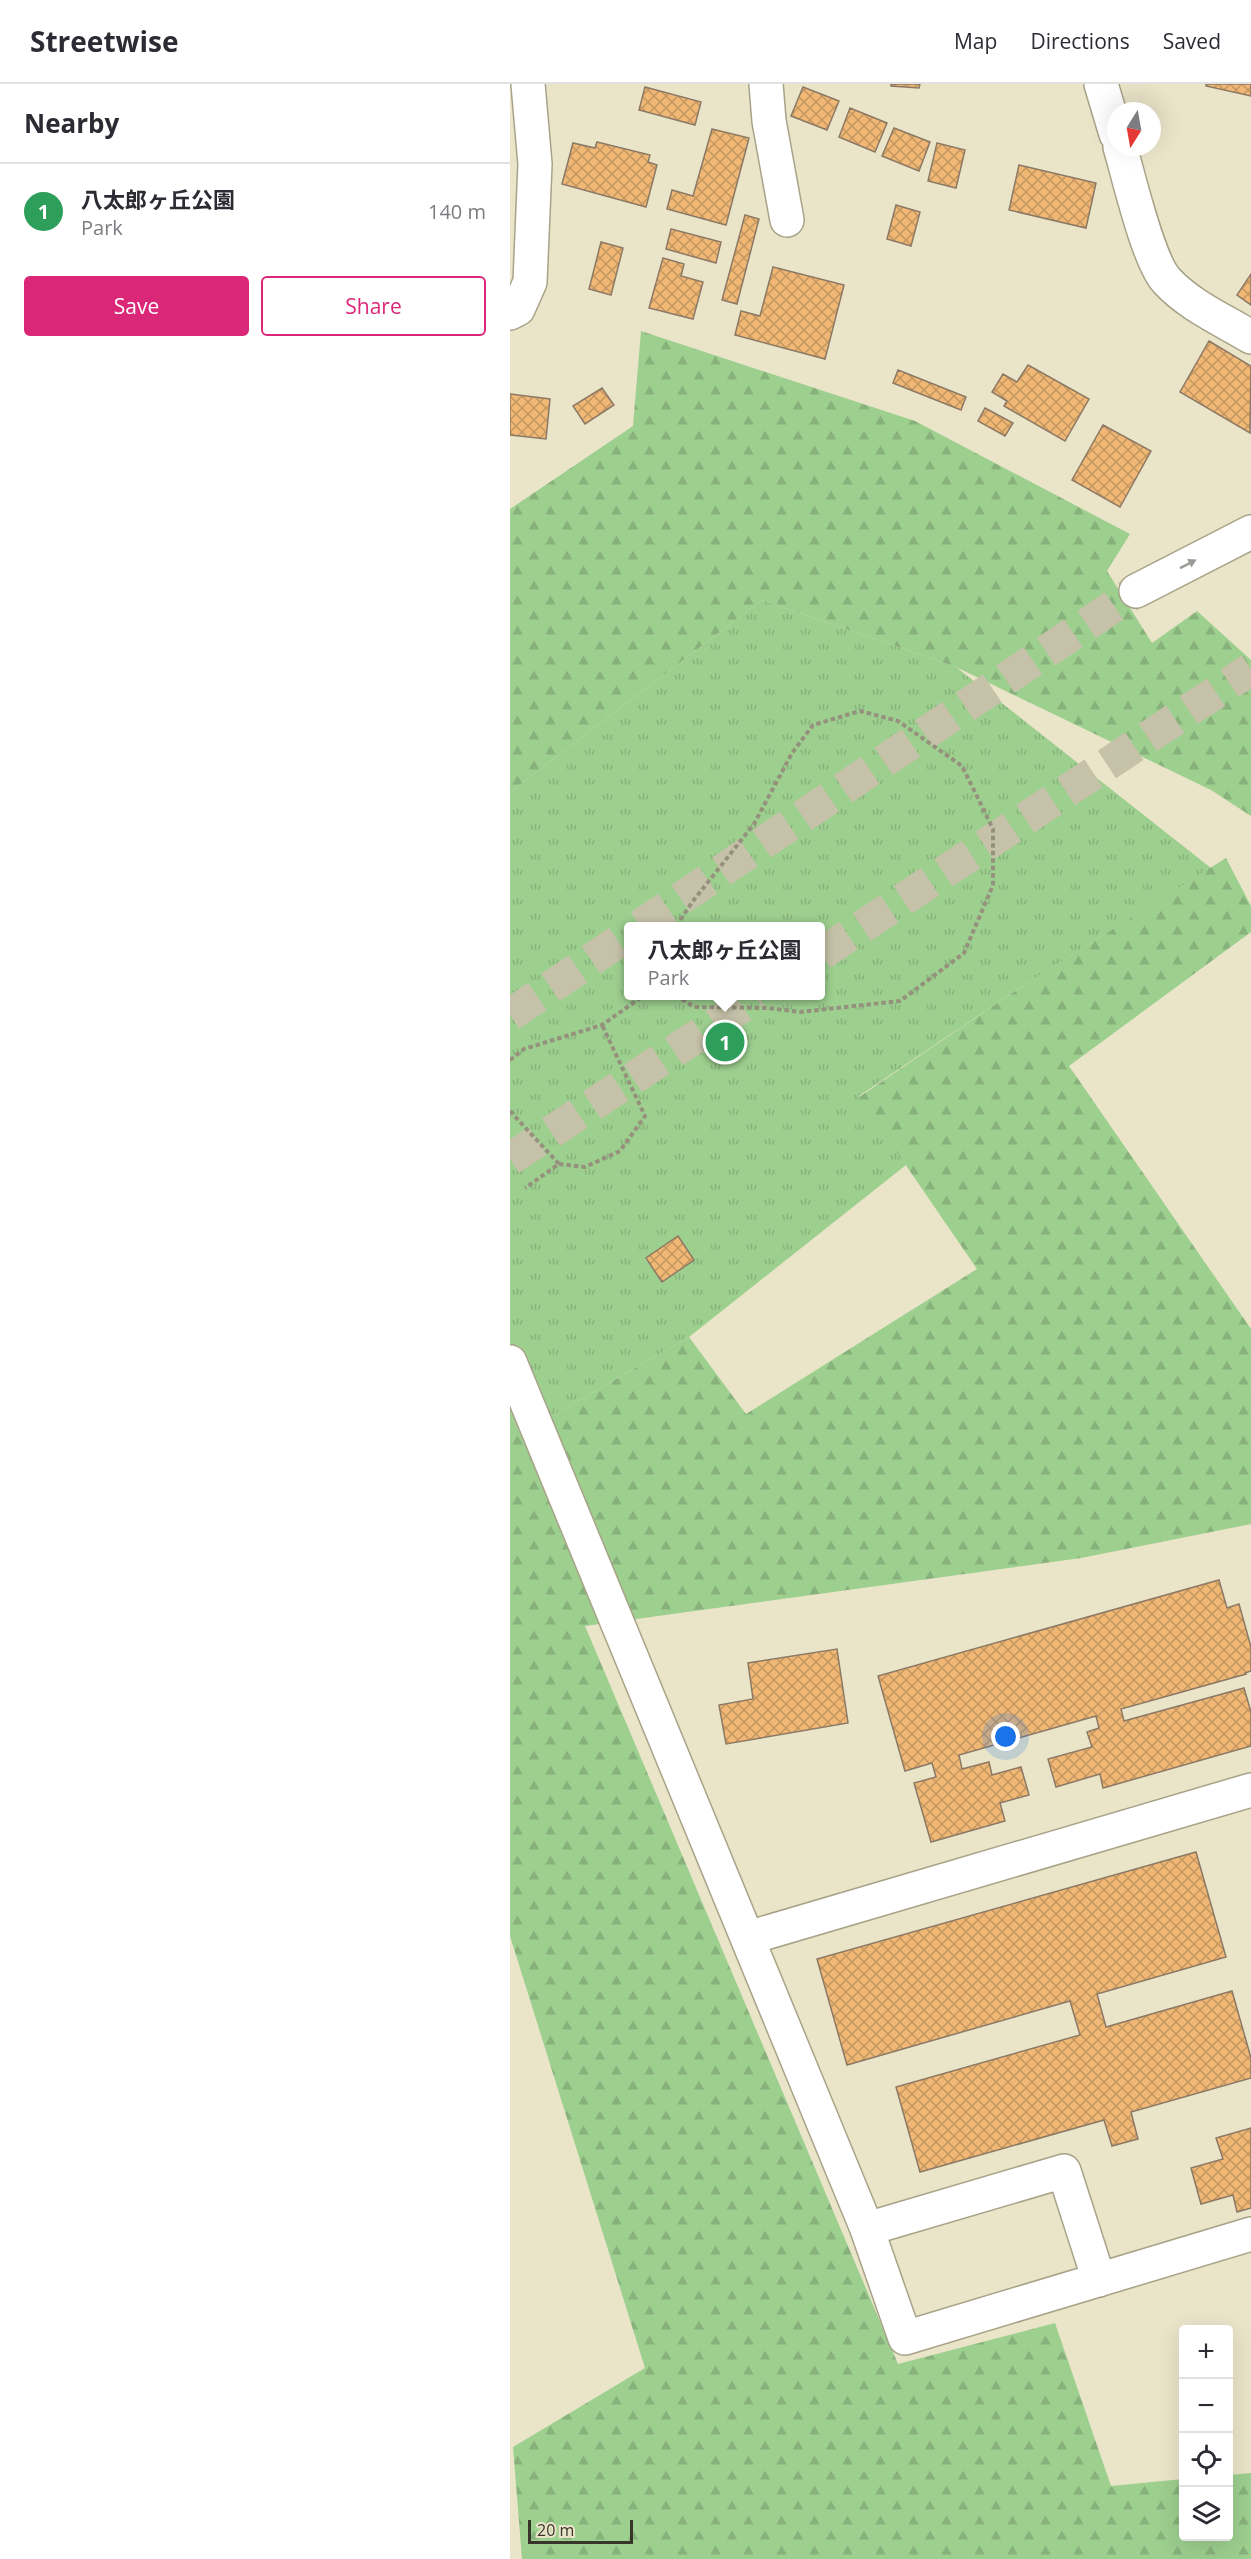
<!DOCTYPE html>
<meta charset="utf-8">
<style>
body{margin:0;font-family:"Open Sans","Noto Sans JP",sans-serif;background:#f7f7f7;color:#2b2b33}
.controls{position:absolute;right:18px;bottom:18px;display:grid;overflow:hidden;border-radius:6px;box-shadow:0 6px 24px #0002}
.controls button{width:54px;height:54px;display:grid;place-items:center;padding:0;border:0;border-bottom:2px solid #e1e1e2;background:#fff;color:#2b2b33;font:30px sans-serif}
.compass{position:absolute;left:597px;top:18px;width:54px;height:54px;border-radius:50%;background:#fff;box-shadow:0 6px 24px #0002;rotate:191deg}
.scale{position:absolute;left:18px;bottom:15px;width:105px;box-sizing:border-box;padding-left:6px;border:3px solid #38362b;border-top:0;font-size:16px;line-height:21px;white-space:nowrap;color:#38362b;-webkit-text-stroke:4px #eae5c9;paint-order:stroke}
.you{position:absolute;left:496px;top:1653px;width:21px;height:21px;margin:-15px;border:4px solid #fff;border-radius:50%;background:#1a73e8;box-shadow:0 0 0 9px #1a73e833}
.badge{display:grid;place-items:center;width:39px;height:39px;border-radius:50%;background:#db2777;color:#fff;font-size:20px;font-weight:700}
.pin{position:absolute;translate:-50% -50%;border:3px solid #fff;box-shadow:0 2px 6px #0006}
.popup{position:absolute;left:114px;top:838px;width:201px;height:78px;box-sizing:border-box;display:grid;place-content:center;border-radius:6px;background:#fff;filter:drop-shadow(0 2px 4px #0005);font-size:20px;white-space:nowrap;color:#7c7c81}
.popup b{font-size:22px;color:#2b2b33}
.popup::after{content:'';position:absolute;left:50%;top:100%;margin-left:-12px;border:12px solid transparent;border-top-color:#fff}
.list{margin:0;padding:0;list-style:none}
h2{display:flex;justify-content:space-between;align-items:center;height:78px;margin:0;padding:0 24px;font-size:26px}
h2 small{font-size:20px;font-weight:400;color:#7c7c81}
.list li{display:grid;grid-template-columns:39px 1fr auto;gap:18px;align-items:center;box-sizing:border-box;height:96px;padding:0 24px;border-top:2px solid #e1e1e2}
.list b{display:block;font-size:22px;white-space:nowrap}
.list p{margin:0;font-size:20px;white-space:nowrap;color:#7c7c81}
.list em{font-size:20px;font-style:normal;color:#7c7c81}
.actions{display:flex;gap:12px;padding:18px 24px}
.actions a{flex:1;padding:14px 0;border:2px solid #db2777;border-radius:6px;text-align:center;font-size:21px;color:#db2777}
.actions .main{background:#db2777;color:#fff}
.icon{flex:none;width:33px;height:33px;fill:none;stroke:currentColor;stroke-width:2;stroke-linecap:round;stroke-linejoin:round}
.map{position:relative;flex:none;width:741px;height:2475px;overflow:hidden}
header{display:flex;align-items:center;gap:36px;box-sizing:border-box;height:84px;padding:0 30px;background:#fff;border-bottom:2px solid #e1e1e2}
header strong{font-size:28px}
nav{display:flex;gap:33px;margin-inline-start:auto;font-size:21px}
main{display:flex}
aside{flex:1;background:#fff}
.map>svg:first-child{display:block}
.grass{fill:url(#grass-tufts);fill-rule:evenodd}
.forest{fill:url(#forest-firs)}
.building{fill:url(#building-cross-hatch);stroke:#8c7965;stroke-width:1.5}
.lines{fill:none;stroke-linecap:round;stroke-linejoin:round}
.minor-tunnel{stroke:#c6c2a9;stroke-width:33;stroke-dasharray:33 16;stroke-linecap:butt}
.minor-casing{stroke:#a8a388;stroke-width:36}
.path{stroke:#95917d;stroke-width:4;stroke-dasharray:4.5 3;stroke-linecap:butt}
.minor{stroke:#fff;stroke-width:33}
.oneway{fill:#9c9a95}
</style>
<header>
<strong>Streetwise</strong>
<nav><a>Map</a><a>Directions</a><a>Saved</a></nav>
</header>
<main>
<aside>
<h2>Nearby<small></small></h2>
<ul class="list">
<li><span class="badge" style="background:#2e9e5b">1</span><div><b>八太郎ヶ丘公園</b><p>Park</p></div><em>140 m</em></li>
</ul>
<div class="actions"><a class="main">Save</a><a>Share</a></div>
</aside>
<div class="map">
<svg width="741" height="2475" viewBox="0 0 741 2475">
<defs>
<pattern id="grass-tufts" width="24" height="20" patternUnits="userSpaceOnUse" patternTransform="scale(1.5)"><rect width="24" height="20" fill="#9dcf8f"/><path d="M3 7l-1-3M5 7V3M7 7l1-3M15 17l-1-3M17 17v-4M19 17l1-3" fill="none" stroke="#88b27c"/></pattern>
<pattern id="forest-firs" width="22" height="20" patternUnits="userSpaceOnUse" patternTransform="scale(1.5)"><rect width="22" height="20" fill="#9dcf8f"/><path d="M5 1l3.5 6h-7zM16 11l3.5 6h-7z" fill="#88b27c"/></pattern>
<pattern id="building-cross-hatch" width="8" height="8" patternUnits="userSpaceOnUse" patternTransform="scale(1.5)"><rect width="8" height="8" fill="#f1b875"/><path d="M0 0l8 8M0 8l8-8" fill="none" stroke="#c49660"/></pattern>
</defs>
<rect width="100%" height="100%" fill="#eae5c9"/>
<path class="grass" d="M252,516l194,67 255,201 -190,119 -162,109 47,69 -217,172 -168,97 -11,-20v-622zM119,842h192v70h-192z"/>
<path class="forest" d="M131,247l274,90 215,113 -23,37 45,72 45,-32 54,49v156l-40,-26 -255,-123 -194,-67 -252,192v-283l123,-83z
M716,774l25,48v26l-182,134 182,263v195l-170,34 -496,68 313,738 157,-41 56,163 72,-7 1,57h44l1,-61 22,-2v86h-729l-9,-112 132,-79 -135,-432v-522l11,20 168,-97 57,77 231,-145 -118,-172 162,-110z"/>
<path class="building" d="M381,0h29l-1,4 -28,-2z
M696,0h45v12l-45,-10z
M135,3l56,15 -6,23 -56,-15z
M293,3l36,14 -12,29 -36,-14z
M340,24l37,15 -12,29 -36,-15z
M384,44l36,14 -11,29 -37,-15z
M202,45l37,9 -23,87 -59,-16 5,-19 21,6z
M87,58l53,13 -2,7 9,3 -11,42 -84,-23 11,-41 22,5z
M427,59l28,7 -9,38 -28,-7z
M509,81l77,18 -10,45 -77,-18z
M386,121l24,7 -9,34 -24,-7z
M235,131l14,4 -22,85 -15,-4z
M161,145l50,13 -5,21 -50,-14z
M91,158l22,6 -12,47 -22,-6z
M153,174l21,6 -3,12 22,6 -10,37 -44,-11z
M263,183l71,18 -19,74 -90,-24 6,-24 19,5z
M741,190v31l-14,-10z
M699,257l42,25 -1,67 -70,-41z
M518,281l61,34 -24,42 -61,-35 3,-5 -15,-9 11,-18 14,8z
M388,286l68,27 -5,13 -68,-27z
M92,304l12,17 -29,19 -12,-18z
M0,310l40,5 -4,40 -36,-4z
M475,324l28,15 -8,13 -27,-15z
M593,341l48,26 -31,56 -48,-27z
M168,1152l16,24 -32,22 -16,-24z
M709,1496l8,28 12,-4 12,43v24l-6,2 1,1 -125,35 3,12 120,-33 7,24v34l-148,42 -3,-14 -44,13 -8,-28 44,-12 -5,-15 12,-4 -3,-12 -137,39 3,14 27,-7 3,13 29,-8 8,28 -29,8 5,18 -74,21 -17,-59 22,-6 -4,-14 -27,8 -27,-95z
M327,1565l11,74 -122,21 -7,-39 34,-6 -5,-36z
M686,1768l30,105 -129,37 9,33 126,-36 19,67v20l-120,34 7,27 -26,7 -8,-26 -184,52 -24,-85 184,-52 -10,-34 -223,64 -30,-106z
M741,2044v80l-14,4 -4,-17 -32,9 -10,-36 32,-9 -7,-21z"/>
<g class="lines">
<path class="minor-tunnel" d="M130,842l496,-335
M311,870l430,-285
M0,931l119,-81
M0,1075l248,-163"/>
<defs>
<path id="minor" d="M256,0l3,37 18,99
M591,0l15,50
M610,63c9,30 28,114 47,134 22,24 56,39 84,56
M0,229l8,-4 12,-27 5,-118 -7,-80
M626,507l115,-59
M0,1278l357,867 38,109 346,-104
M238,1854l503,-148
M357,2145l197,-58 35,109"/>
</defs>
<use href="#minor" class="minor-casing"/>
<path class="path" d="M166,842l17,-25 61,-77 38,-71 21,-28 47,-14 38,10 64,45 31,63v56l-29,68 -64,48 -100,11 -32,-4 -74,-1 -17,-11
M0,976l14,-11 78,-24 41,-29
M0,1027l49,53 -34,24
M49,1080l26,3 35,-16 25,-35 -43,-91"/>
<use href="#minor" class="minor"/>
</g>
<defs><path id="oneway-solid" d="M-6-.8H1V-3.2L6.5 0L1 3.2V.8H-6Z" transform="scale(1.5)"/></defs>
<use class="oneway" href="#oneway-solid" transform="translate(678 480) rotate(-27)"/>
</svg>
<div class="controls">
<button>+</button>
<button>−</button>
<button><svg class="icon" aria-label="locate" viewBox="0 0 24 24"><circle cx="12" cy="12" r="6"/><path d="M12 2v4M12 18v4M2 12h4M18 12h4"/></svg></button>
<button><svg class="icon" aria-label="layers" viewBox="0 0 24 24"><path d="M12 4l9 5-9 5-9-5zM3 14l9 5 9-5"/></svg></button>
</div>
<svg class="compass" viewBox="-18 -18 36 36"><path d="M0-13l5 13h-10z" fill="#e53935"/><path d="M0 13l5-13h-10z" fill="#7c7c81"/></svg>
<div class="scale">20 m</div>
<div class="you"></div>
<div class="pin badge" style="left:215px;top:958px;background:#2e9e5b">1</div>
<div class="popup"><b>八太郎ヶ丘公園</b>Park</div>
</div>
</main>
